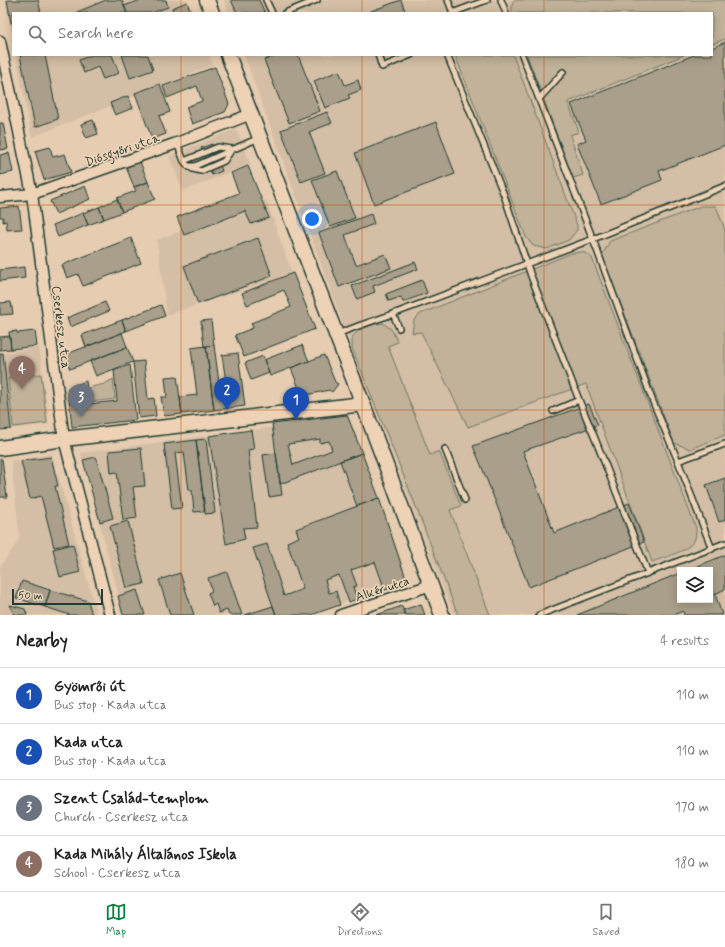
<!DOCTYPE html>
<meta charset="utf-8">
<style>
body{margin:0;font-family:Mynerve,sans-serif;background:#f2f2f2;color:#222}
.controls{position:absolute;right:12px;bottom:12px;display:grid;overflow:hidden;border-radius:0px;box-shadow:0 2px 10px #0003}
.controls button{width:36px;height:36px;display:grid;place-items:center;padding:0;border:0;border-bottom:1px solid #e0e0e0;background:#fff;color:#222;font:20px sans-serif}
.scale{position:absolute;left:12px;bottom:10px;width:91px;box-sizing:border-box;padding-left:4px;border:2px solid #1f3d34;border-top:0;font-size:11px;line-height:14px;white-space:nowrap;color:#1f3d34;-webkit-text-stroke:3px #eed2b5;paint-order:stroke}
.you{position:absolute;left:312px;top:219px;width:14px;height:14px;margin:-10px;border:3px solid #fff;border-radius:50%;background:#1a73e8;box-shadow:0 0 0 6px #1a73e833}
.badge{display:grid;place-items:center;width:26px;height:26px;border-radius:50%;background:#0b8043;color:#fff;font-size:13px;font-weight:700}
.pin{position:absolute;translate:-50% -33px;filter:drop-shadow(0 1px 2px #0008)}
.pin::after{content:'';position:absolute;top:21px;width:14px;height:12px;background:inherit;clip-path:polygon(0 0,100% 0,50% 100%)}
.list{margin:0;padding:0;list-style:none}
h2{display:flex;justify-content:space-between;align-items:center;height:52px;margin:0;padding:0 16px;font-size:17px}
h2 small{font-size:13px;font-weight:400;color:#767676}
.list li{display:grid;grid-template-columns:26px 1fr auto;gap:12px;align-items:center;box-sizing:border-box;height:56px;padding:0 16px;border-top:1px solid #e0e0e0}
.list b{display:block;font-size:15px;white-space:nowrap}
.list p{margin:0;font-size:13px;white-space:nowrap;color:#767676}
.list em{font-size:13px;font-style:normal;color:#767676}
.icon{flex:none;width:22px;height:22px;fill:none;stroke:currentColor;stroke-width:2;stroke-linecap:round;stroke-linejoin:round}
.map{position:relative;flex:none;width:725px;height:615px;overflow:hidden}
.search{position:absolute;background:#fff;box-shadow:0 2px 10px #0003;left:12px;right:12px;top:12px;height:44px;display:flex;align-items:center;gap:10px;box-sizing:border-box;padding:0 14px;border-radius:0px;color:#767676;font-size:15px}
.sheet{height:276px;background:#fff}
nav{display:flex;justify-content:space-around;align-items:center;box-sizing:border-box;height:56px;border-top:1px solid #e0e0e0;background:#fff;font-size:11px;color:#767676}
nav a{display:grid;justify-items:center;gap:2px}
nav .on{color:#0b8043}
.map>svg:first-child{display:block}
.built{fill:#d4bea5;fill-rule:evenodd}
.green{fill:#c1b299;stroke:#707866}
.building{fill:#a99f8a;stroke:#1f3d34;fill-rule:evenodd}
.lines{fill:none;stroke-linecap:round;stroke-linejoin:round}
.lane-casing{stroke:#1f3d34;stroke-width:8}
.street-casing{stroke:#1f3d34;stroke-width:13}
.secondary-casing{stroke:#1f3d34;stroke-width:17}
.lane{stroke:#eed2b5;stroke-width:5}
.street{stroke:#eed2b5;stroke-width:10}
.secondary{stroke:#eed2b5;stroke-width:14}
.grid{fill:none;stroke:#c05314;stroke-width:1;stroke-opacity:0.55}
.labels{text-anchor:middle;stroke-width:3.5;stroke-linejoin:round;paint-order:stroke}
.street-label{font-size:13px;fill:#1f3d34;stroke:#eed2b5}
</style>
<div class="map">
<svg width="725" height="615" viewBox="0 0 725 615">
<rect width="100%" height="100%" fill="#e6ccb0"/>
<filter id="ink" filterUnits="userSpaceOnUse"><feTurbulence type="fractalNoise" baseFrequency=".025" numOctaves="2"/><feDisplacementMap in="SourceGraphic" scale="8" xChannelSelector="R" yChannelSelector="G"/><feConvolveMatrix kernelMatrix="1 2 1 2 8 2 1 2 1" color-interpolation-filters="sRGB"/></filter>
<g filter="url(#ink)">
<path class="built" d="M5,0h182l5,13h-179v28z
M224,0h501v615h-271l-23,-58 -79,-209 -108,-293h468v-42h-483zM680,570h30v30h-30z
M16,55h193l4,10 -181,72z
M236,129l14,35 -67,27 -14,-35z
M266,200l26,73 -125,42 -10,-75z
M39,347l10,77 -49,6v-76z
M349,417l60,164 -104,34h-181l-43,-162z
M52,454l45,161h-97v-48l20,-29 -9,-77z"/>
<path class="green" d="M514,0h211v39l-13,5v-31h-200v-8z
M455,55h58l64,170v5l-8,10 -22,9 -14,-3 -7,-9z
M527,55h157l-116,47 11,30 -9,3 13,40 -10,3z
M701,206h15l9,24v205l-35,14 -16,-6 -72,-188 8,-14z
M582,252l6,2 4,4 104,270c0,5 0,9 -2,13 -7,11 -30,16 -42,21l-66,-178 -118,43 -47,-95 -9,1 2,-13 6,-6 152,-61z
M383,323l8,6 7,13 -10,4 42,109 9,-4 22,55 -11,4 40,105h-32l-47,-121 -59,-146v-11l7,-7 16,-6z
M41,374l6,49 -34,4 -5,-49z
M113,379l2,20 -26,3 -1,-14 16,-4z"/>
<path class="building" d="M7,0h31l3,13h-28v10h-2z
M106,0h16l5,13h-49l-1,-1z
M141,0h25l2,7 -16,6h-25l-3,-7z
M231,0h28l6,13h-18v-1l-3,1h-7z
M401,0l5,13h-35v-2z
M187,2l4,11h-18l-1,-5z
M725,42v103l-66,26 3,9 -61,24 -24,-60 9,-4 -15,-36 123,-49h18v-7z
M20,55h25l13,64 -23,8z
M92,55h20l7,18 -16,6 -5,-12 -14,6 -5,-13z
M122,55h26l5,15 -23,8z
M279,55h19l22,56 -31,12 -25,-63z
M215,67l14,37 -4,8 -33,12 -6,-17 16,-6 -5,-15 -30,12 -4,-12z
M339,71l6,14 13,-5 3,10 -13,5 2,3 -25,10 -11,-27z
M160,84l10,28 -11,4 7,18 -14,5 -17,-46z
M128,96l5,12 -18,7 -5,-12z
M327,112l5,11 -23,9 16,41 -24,9 -20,-52z
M93,120l5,14 -12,4 -5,-14z
M436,122l19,52 -81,30 -19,-51z
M0,123h3l5,26 -8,1z
M212,144l10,27 -10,4 -11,-27z
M50,147l3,10 12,-3 6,18 -27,8 -9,-29z
M9,153l4,19 -13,3v-20z
M140,162l8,20 -14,5 -8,-20z
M248,166l21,52 -18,6 -6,-13 -61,24 -7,-18 62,-24 -8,-20z
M337,171l18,47 -25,9 -18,-47z
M148,182l7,17 -33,13 -5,-14 19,-7 -2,-4z
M85,186l5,13 -34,15 -6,-13z
M117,199l5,13 -18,7 -5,-12z
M19,206l3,23 -15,1 -1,-9 -3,1v-5h-3v-9z
M99,207l5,12 -16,6 -5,-12z
M83,213l5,12 -30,12 -5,-12z
M371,214l3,10 -29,11 11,30 29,-11 6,14 -52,19 -20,-54z
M131,238l10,25 -58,23 -5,-12 -11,4 -5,-13z
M258,238l14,38 -74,28 -14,-38z
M415,262l3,7 -45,17 2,6 -18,7 -5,-13z
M24,267l1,11 -25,3v-11z
M293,273l22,56 -71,28 -9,-22 18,-7 -2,-5 40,-16 -7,-17 -37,15 -5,-12z
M422,280l5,13 -24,9 -2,-5 -12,4 -3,-7z
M11,302l2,12 -13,1v-12z
M105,302l4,9 -39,16 -3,-9z
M161,305l4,11 -39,15 -4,-11z
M122,320l4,11 -40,16 -4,-12z
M211,320l3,25 -10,2 -3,-26z
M17,331v2l18,-2 2,15 -26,3 -2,-17z
M122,333l5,14 -57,22 -6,-14z
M10,336l1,13 -11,1v-13z
M214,345l6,45 7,-1 -5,-34 16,-2 7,53 -31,4 -8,-64z
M302,345l7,16 -39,15 -6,-16z
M206,346l8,64 -32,4 -2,-17 17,-2 -6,-47z
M127,347l6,15 -37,14 -6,-15z
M3,353l8,76 -11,1v-76z
M324,355l11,27 3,2 -6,8 -3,-2 -27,6 -11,-28z
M263,356l6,17 -18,7 -6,-17z
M144,361l4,38 6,-1 2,18 -17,2 -6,-56z
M130,365l6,55 -64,7 -4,-39 18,-7 3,23 28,-3 -3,-31z
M177,376l5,38 -18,2 -3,-19h6l-2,-20z
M589,404l9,21 -75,26 31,82 75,-30 15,39 -115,45 -48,-122 -8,-19z
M347,415l15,38 -82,31 -8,-60zM320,439v4l9,-2 3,9 -39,15 -5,-21z
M251,430l3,19 -6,1 9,77 -14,1 2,11 -19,5 -17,-108z
M206,439l9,74 -10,1 -9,-74z
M196,440l9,71 -11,1 -2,-22h-3l-5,-38 -9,1 7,55 -10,1 -8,-65z
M141,448l4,38 -12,1 4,31 -14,2 -6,-48 -6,1 -2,-22z
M276,453l6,42 -13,2 -6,-42z
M362,453l17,45 -22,8 -17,-45z
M51,457l7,29h-3l14,58 -15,3 -13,-51 -11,3 -9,-38z
M96,457l17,61 -13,4 -17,-62z
M0,459h2l5,38h-7z
M725,478v42l-6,2 -13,-37z
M379,498l28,84 -22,8 -10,-28 -24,8 6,16 -4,1 4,12 -8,3 -10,-27 -14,5 4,13 7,-2 4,14 -29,10h-35l-23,-67 14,-4 17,52 19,-7 -16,-47 12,-5 -3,-8z
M128,521l16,63 -18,4 -16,-62z
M73,544l7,28 -20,5 -7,-28z
M725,555v34l-10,5 7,21h-38l-1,-4 -10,4h-96l103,-42v27h30v-30h-22z
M227,572l15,43h-13l-2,-5 -8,3 -3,-9 -3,2 -5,-13 4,-2 -4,-13z
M180,573l14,42h-24l-11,-35z
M22,581l28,9 -5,17 -29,-9z
M50,590l38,11 4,14h-22l-25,-8z
M137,590l8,25h-22l-5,-19z
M421,604l4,11h-20l-2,-5z
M10,605l15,4 2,6h-13z
M273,606l3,9h-31z
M402,606l3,9h-29z"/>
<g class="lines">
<defs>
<path id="lane" d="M266,0l6,13
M448,0l5,13
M501,0l5,13
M285,13l32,-13
M452,13l35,-13
M378,55l4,12 29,-12
M447,55l57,140 27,81 48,124 -26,11
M522,55l75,195 56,152 25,59 34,88
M539,99l24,-27
M177,143l7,18 4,5h7l64,-28
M184,161l34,-14 14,2 -8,12 -23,10 -8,-2 -5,-3
M393,314l6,14
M337,334l24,-9 32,-11 200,-75 132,-53
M445,449l20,51
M678,461l47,-17
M648,573l77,-30
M539,615l109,-42 -52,-132 -17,-41"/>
<path id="street" d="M0,41l32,153 32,245 46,176
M0,197l32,-3 145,-51 74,-29
M341,615l90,-30"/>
<path id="secondary" d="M207,0l5,13
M228,55l135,349 79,211
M0,448l64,-9 299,-35"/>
</defs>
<use href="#lane" class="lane-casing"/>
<use href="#street" class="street-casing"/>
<use href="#secondary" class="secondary-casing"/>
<use href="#lane" class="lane"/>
<use href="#street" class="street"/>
<use href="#secondary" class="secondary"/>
</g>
</g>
<path class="grid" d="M181,0v13M362,0v13M544,0v13M181,55v560M362,55v560M544,55v560M0,205h725M0,410h725"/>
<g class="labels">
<g class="street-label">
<text transform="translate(122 149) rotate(-19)" y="5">Diósgyőri utca</text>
<text transform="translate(62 327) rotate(83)" y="5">Cserkesz utca</text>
<text transform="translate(382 588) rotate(-18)" y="5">Alkér utca</text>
</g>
</g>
</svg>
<div class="controls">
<button><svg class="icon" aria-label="layers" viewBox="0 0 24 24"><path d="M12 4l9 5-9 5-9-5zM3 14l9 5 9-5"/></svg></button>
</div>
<div class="scale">50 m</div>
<div class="you"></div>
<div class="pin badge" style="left:296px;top:420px;background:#1a4fb4">1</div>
<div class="pin badge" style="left:227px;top:410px;background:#1a4fb4">2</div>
<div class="pin badge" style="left:81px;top:417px;background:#6b7280">3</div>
<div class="pin badge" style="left:22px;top:389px;background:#8d6e63">4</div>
<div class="search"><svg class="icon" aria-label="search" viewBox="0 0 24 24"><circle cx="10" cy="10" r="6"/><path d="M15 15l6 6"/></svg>Search here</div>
</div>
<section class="sheet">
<h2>Nearby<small>4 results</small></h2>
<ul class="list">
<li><span class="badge" style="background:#1a4fb4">1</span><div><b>Gyömrői út</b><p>Bus stop · Kada utca</p></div><em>110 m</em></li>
<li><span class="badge" style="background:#1a4fb4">2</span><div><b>Kada utca</b><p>Bus stop · Kada utca</p></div><em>110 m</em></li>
<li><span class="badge" style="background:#6b7280">3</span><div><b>Szent Család-templom</b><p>Church · Cserkesz utca</p></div><em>170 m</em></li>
<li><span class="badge" style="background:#8d6e63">4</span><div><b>Kada Mihály Általános Iskola</b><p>School · Cserkesz utca</p></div><em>180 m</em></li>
</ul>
</section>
<nav>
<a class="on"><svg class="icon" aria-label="map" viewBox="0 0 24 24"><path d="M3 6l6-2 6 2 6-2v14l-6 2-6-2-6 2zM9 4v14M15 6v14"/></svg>Map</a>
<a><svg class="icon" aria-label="directions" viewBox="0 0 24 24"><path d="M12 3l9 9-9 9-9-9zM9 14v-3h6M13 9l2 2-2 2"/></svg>Directions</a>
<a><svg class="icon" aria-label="saved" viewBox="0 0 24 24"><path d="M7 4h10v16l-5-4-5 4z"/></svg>Saved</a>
</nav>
